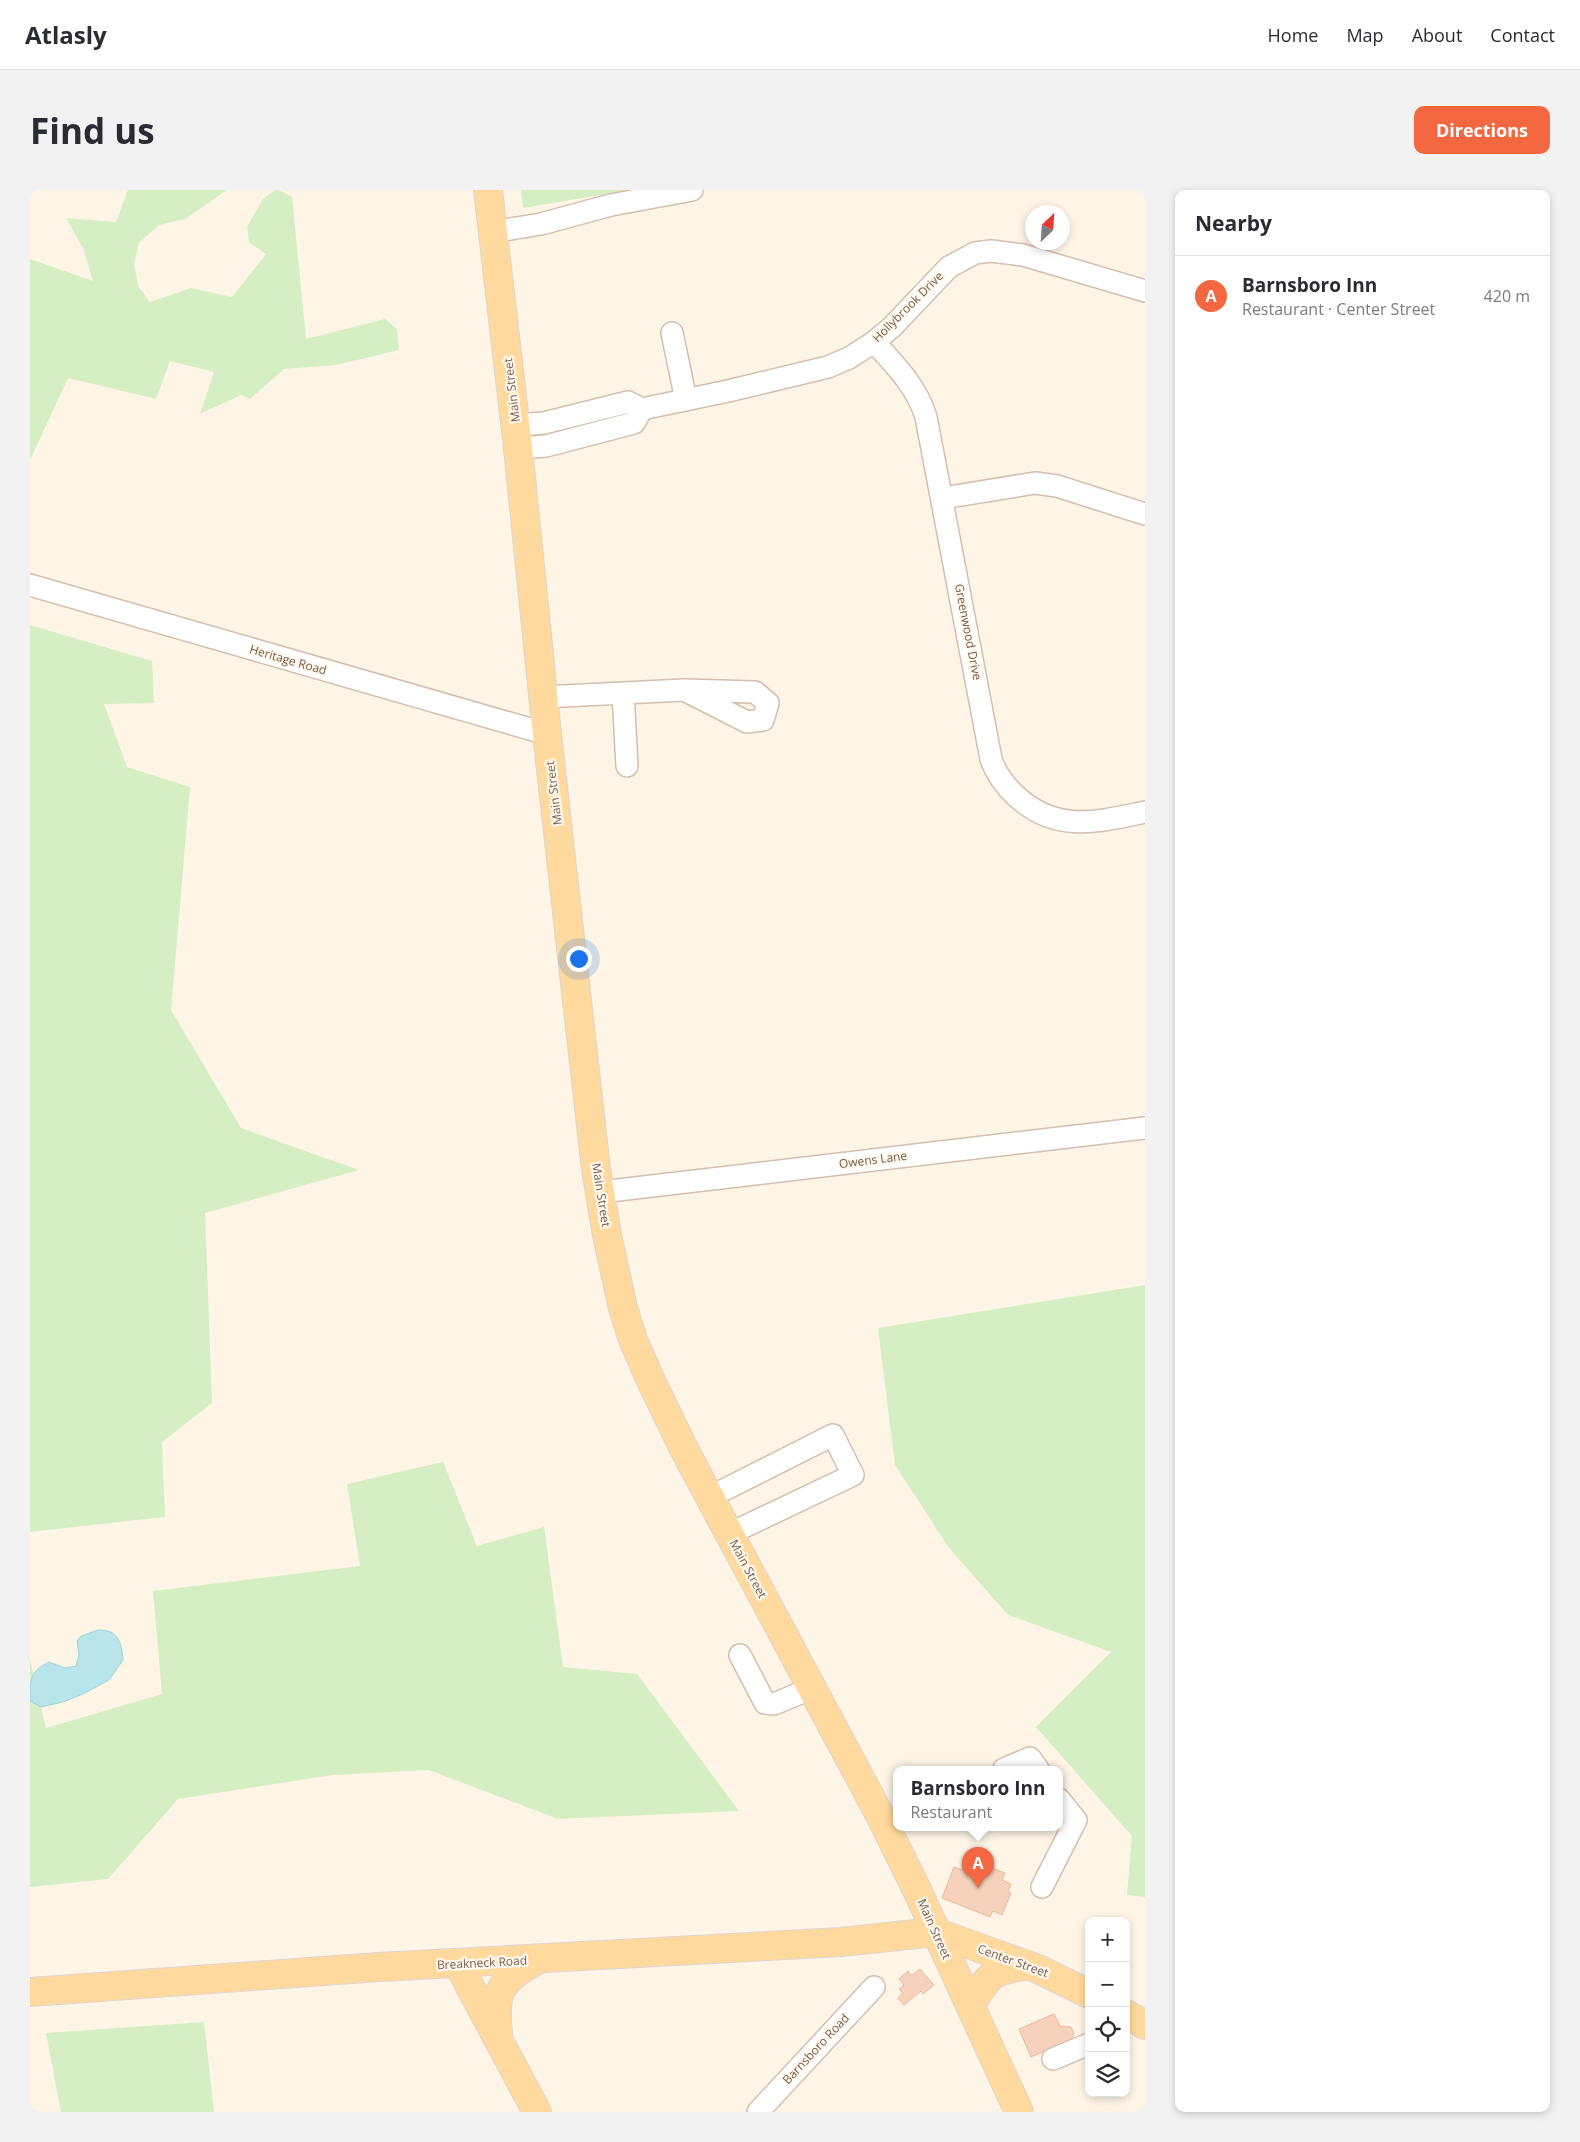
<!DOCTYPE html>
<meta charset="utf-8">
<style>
body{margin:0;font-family:"Open Sans",sans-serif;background:#f2f2f3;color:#2b2b33}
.controls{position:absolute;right:15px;bottom:15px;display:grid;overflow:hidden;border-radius:10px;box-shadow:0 2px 8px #0003}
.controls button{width:45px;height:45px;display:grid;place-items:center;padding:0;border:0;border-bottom:1px solid #e1e1e2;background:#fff;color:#2b2b33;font:25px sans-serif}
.compass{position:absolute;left:995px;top:15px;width:45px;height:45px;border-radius:50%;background:#fff;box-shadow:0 2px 8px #0003;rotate:25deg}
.you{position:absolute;left:548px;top:768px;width:18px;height:18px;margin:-12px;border:4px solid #fff;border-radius:50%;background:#1a73e8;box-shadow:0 0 0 8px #1a73e833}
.badge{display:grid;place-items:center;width:32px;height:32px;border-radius:50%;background:#f36741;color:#fff;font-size:16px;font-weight:700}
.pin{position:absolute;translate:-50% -41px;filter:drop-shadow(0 1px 2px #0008)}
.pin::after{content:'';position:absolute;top:26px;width:18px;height:15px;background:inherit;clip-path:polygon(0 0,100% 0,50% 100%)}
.popup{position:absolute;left:863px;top:1576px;width:170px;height:65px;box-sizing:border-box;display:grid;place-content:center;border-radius:10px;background:#fff;filter:drop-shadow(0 1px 4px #0005);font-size:16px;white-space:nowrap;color:#7c7c81}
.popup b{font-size:19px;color:#2b2b33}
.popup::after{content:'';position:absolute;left:50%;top:100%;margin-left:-10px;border:10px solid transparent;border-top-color:#fff}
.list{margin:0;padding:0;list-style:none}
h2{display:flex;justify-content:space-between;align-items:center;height:65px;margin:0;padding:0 20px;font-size:21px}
h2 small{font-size:16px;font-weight:400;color:#7c7c81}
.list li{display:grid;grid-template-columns:32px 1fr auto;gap:15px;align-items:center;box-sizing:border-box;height:80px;padding:0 20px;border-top:1px solid #e1e1e2}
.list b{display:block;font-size:19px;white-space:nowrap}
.list p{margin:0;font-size:16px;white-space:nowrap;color:#7c7c81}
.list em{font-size:16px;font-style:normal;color:#7c7c81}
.icon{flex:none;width:28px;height:28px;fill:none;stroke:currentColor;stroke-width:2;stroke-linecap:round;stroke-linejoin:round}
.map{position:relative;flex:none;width:1115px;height:1922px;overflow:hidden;border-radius:10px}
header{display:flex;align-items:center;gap:30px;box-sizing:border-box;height:70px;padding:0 25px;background:#fff;border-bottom:1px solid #e1e1e2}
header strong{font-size:24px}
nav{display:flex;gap:28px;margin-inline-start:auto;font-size:18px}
.intro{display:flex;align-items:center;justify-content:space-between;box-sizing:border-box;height:120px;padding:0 30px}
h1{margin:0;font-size:35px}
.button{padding:12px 22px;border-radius:10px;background:#f36741;color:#fff;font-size:18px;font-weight:700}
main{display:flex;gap:30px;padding:0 30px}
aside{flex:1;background:#fff;border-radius:10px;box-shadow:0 2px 8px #0003}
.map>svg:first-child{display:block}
.green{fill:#d5eec3}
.water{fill:#b9e4ea;stroke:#9ed4dd}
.building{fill:#f6d2bc;stroke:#ebb89a}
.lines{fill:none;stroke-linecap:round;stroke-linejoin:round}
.minor-casing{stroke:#d4beae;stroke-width:24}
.major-casing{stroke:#ddd4cf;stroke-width:30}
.minor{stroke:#fff;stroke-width:21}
.major{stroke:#ffd99d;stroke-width:28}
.labels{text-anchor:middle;stroke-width:4.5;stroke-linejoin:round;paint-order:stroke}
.street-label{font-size:12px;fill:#7b5a48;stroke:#fff9ef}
</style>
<header>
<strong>Atlasly</strong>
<nav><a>Home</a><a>Map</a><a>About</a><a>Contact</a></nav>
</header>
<div class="intro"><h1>Find us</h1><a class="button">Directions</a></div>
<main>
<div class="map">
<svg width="1115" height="1922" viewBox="0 0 1115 1922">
<rect width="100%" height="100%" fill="#fef5e7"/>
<path class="green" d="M98,0h99l-42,29 -26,6 -20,18 -5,21 4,22 12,16 41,-14 41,9 34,-43 -17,-12 -2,-15 16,-28 12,-9h4l13,7 14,142 79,-20 12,10 2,21 -63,15 -52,4 -34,30 -9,-4 -41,19 14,-42 -44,-11 -14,38 -88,-21 -38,82v-201l63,22 -10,-33 -17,-30 50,4z
M491,0h109l-107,18z
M0,435l122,36 2,42 -50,1 23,63 63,20 -19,223 70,118 118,42 -154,43 7,190 -50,39 3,75 -135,15z
M1115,1095v612l-18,-2 5,-59 -96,-109 75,-75 -103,-37 -59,-67 -54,-83 -17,-137z
M413,1272l34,84 67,-19 19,140 74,7 102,137 -181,8 -129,-49 -96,5 -155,24 -70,80 -78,8v-228l16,69 116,-34 -9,-103 207,-25 -13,-82z
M174,1832l10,90h-153l-15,-79z"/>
<path class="water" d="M68,1440c20,-1 24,13 25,30l-14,20 -26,14 -20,8 -22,5 -11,-6c0,-21 0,-30 19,-39l16,6 11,-2 3,-11 -2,-14 4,-5z"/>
<path class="building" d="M949,1673l26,10 -3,7 9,4 -3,7 3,2 -9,22 -9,-4 -3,6 -48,-19 12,-31 8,3 1,-3 13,5z
M890,1779l14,16 -11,9 -2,-3 -17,14 -6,-7 5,-5 -4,-4 5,-4 -5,-6 9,-8 3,5z
M1024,1824l6,12 11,1 3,6 -3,7 -40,17 -12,-28z"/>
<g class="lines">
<defs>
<path id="minor" d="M462,42l49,-8 70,-19 81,-15
M642,143l14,67
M844,152c21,23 43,45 52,75l65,342c5,15 15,28 26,38 40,36 80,25 128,15
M486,235l28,-2 84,-21 14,7 86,-18 100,-24 21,-9 25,-16 18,-15 57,-60 26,-14 16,-2 32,4 122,36
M488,258l28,-2 88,-23 8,-14
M913,308l92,-15 22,3 88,28
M0,395l517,149
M593,503l4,73
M513,507l141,-7 71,2 13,11 -5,17 -16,2 -63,-32
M571,1002l544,-64
M680,1307l123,-62 20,40 -124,59
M710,1465l25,48 9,1 38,-16
M974,1579l26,-11 8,11
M1012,1697l34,-67 -17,-21
M1023,1869l36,-15
M728,1922l116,-125"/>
<path id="major" d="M458,0l30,258 29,286 49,435 11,66 16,73 10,32 19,43 33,68 197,368 35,71 102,222
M428,1774l79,148
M0,1802l349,-25 462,-25 94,-10 103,37 51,25
M940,1816c21,-33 18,-34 58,-41
M1096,1824l19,11
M468,1843c-5,-41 2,-53 39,-73"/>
</defs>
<use href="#minor" class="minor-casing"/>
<use href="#major" class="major-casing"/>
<use href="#minor" class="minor"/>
<use href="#major" class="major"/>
</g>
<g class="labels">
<g class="street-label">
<text transform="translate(878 117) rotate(-45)" y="4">Hollybrook Drive</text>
<text transform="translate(482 200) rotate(-97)" y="4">Main Street</text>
<text transform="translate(938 442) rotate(79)" y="4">Greenwood Drive</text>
<text transform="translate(258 470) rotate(16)" y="4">Heritage Road</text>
<text transform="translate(524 603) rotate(-97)" y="4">Main Street</text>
<text transform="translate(843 970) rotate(-7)" y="4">Owens Lane</text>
<text transform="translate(571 1005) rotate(81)" y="4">Main Street</text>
<text transform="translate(718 1379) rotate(62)" y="4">Main Street</text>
<text transform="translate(904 1739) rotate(66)" y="4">Main Street</text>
<text transform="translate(983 1771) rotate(20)" y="4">Center Street</text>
<text transform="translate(452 1773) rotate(-3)" y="4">Breakneck Road</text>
<text transform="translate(786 1859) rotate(-47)" y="4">Barnsboro Road</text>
</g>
</g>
</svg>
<div class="controls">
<button>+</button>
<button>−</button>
<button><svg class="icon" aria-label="locate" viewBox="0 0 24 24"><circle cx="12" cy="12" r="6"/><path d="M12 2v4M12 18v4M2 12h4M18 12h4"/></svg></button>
<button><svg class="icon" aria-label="layers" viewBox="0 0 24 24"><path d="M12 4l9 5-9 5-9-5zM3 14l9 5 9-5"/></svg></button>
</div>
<svg class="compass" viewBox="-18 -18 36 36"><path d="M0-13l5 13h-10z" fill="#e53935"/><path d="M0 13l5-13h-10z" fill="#7c7c81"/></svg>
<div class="you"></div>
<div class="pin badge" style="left:948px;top:1698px">A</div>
<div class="popup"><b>Barnsboro Inn</b>Restaurant</div>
</div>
<aside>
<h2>Nearby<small></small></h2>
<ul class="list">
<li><span class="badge">A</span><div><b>Barnsboro Inn</b><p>Restaurant · Center Street</p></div><em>420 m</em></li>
</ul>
</aside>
</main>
